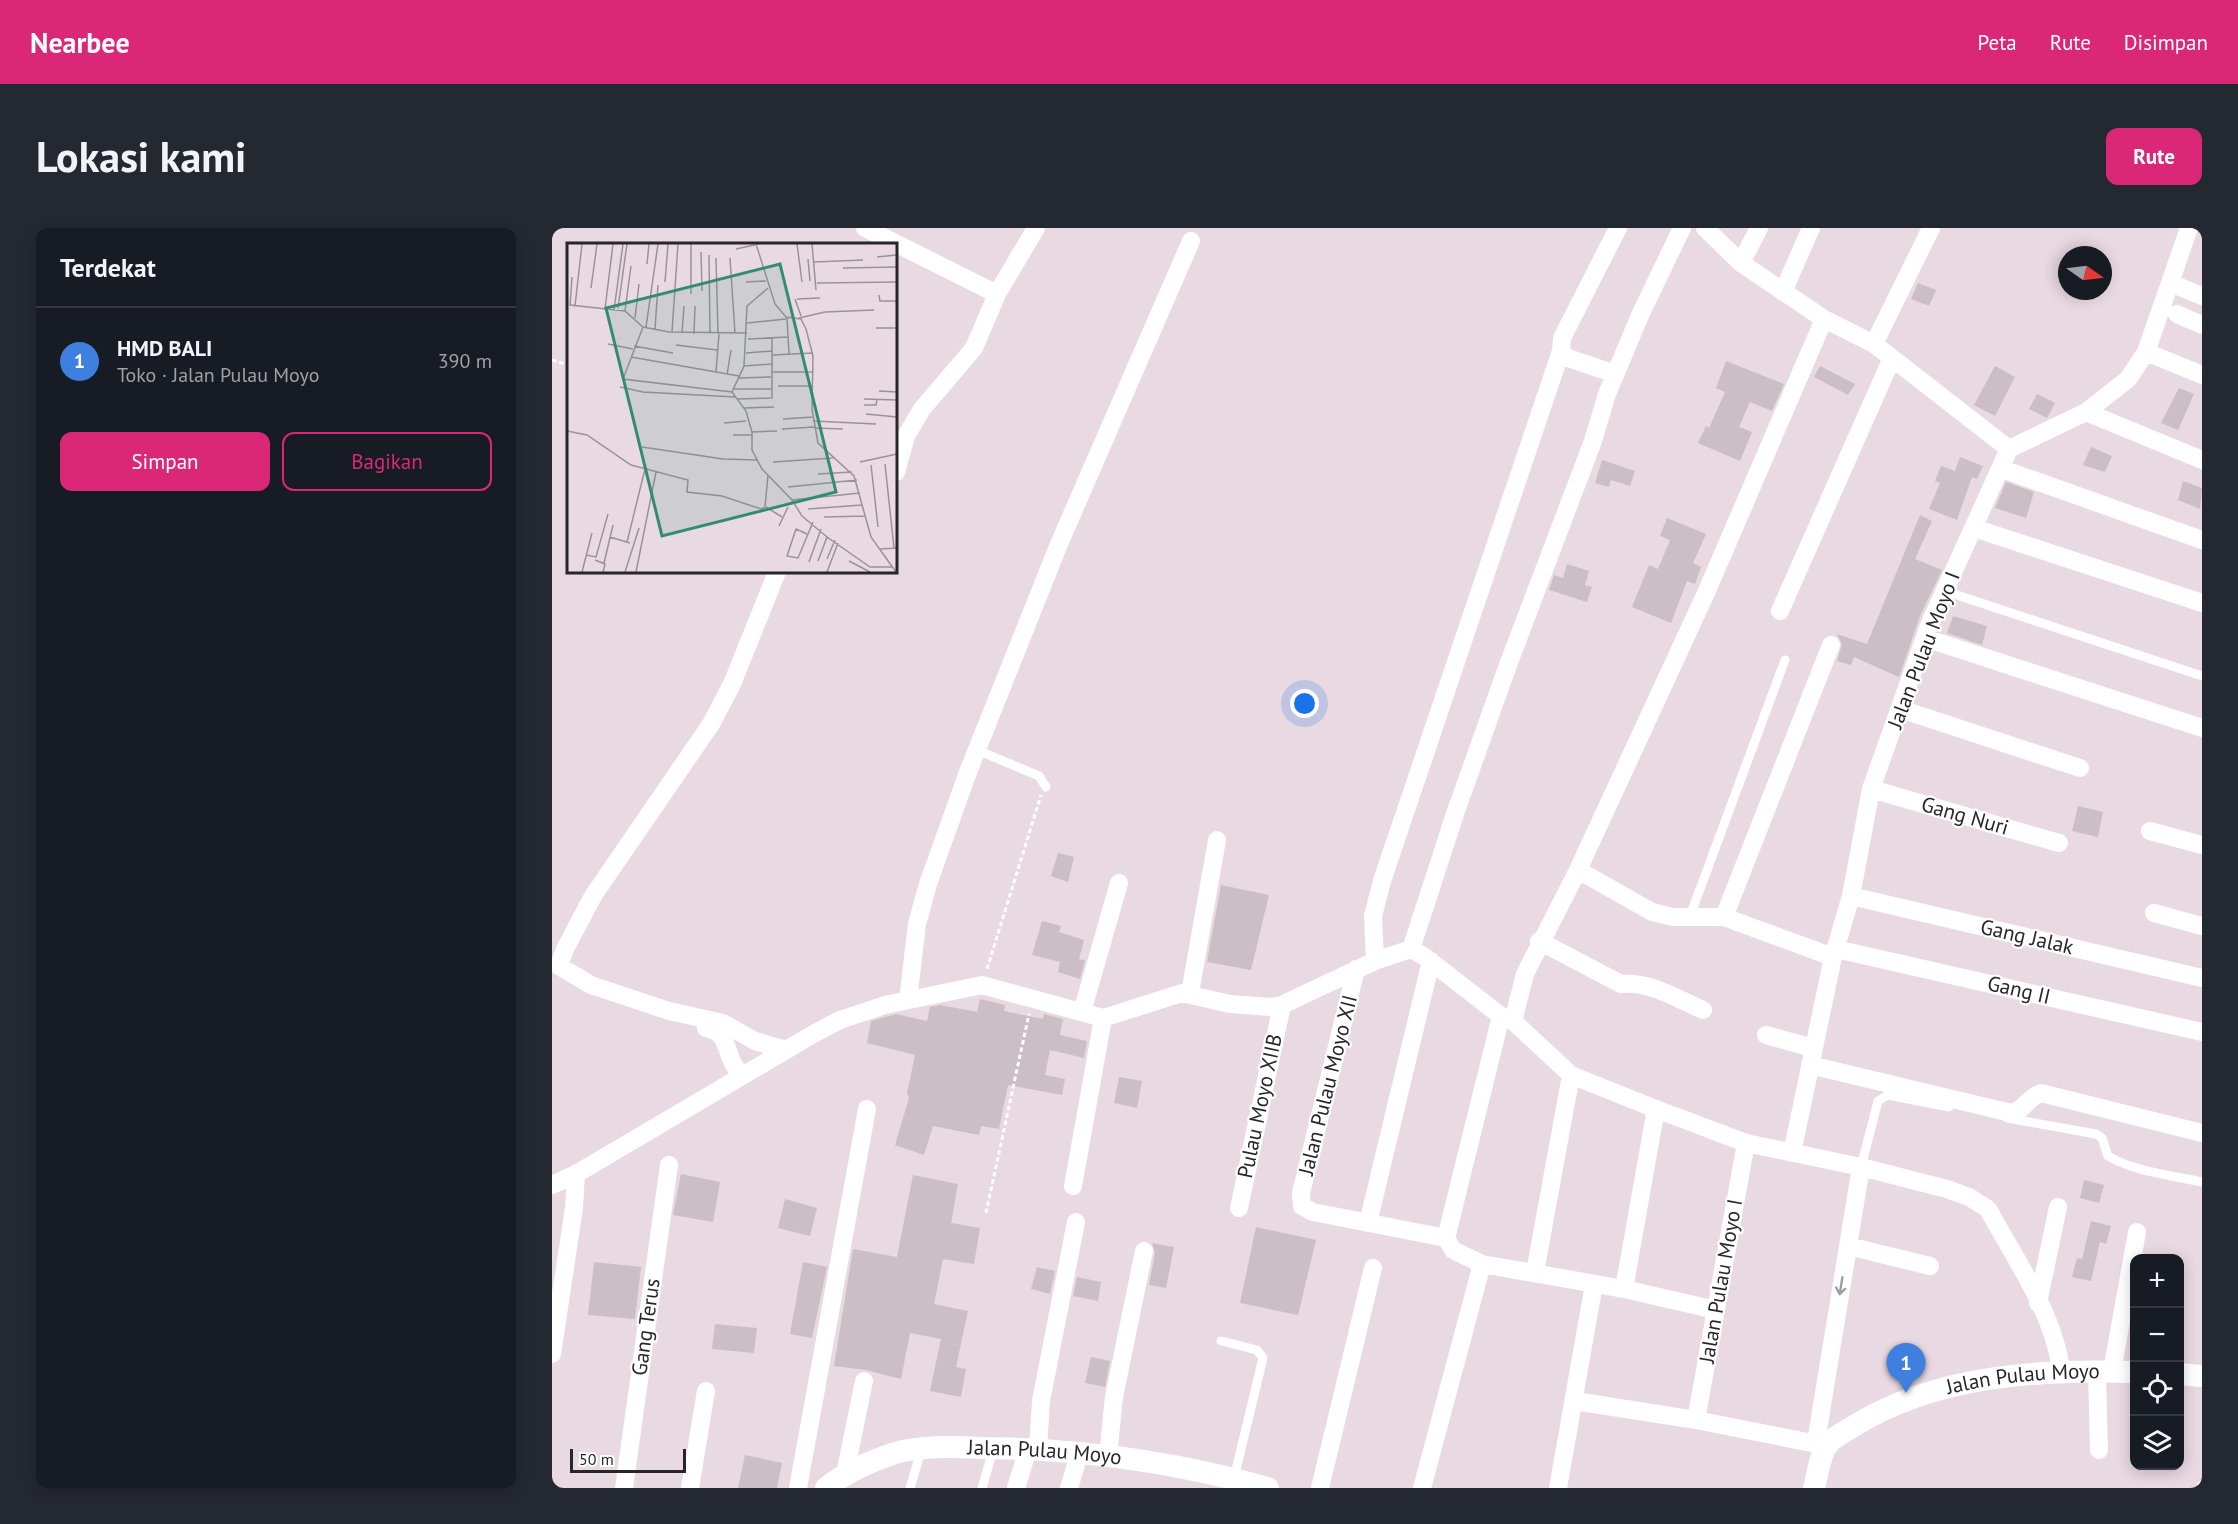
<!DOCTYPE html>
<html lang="id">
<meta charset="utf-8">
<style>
body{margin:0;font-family:"PT Sans",sans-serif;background:#242831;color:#f1f3f6}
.controls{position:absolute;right:18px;bottom:18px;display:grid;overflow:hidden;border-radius:12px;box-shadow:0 3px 15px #0003}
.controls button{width:54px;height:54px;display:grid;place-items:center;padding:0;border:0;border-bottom:2px solid #363941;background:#171b24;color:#f1f3f6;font:30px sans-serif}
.compass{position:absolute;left:1506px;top:18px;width:54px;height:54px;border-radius:50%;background:#171b24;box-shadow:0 3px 15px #0003;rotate:104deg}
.scale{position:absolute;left:18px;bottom:15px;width:116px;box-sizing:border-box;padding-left:6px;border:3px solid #272727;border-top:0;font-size:16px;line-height:21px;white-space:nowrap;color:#272727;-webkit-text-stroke:4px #fff;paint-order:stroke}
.you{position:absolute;left:753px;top:476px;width:21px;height:21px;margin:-15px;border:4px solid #fff;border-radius:50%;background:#1a73e8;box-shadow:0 0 0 9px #1a73e833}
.badge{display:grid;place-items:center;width:39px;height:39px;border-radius:50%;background:#db2777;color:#fff;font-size:20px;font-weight:700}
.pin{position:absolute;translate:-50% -50px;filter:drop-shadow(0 2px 3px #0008)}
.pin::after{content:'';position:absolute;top:32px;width:21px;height:18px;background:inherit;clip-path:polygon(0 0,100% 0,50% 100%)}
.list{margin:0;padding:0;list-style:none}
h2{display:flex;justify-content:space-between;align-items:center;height:78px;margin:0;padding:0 24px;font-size:26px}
h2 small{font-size:20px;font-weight:400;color:#9ea1a6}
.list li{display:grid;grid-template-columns:39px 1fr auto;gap:18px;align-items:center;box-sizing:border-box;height:108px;padding:0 24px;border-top:2px solid #363941}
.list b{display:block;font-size:22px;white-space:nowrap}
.list p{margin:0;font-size:20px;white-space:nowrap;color:#9ea1a6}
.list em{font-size:20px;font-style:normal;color:#9ea1a6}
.actions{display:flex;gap:12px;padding:18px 24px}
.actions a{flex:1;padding:14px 0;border:2px solid #db2777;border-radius:12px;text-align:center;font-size:21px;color:#db2777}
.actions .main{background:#db2777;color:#fff}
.icon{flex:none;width:33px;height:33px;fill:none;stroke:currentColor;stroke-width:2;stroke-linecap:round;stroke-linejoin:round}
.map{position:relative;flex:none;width:1650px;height:1260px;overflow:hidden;border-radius:12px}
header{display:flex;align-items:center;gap:36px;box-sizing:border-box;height:84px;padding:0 30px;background:#db2777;color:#fff}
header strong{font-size:28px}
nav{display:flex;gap:33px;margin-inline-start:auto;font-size:21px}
.intro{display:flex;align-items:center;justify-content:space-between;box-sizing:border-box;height:144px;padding:0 36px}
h1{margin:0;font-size:42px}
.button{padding:15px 27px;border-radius:12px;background:#db2777;color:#fff;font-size:21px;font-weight:700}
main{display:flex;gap:36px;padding:0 36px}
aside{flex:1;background:#171b24;border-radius:12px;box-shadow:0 3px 15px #0003}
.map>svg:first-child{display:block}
.building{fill:#cbbec5}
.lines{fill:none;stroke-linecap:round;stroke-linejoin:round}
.path{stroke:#fff;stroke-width:3;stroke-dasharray:4.5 3;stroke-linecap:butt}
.service{stroke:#fff;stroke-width:9}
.minor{stroke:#fff;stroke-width:18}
.tertiary{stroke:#fff;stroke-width:22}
.oneway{stroke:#9e9e9e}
.labels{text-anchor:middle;stroke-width:4.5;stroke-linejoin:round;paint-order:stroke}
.street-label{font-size:21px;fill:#272727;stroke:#fff}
.inset-road{fill:none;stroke:#9b9297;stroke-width:1.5}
.view{fill:#348c70;fill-opacity:0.15;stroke:#348c70;stroke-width:3}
.inset-edge{fill:none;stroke:#272727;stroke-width:3}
</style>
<header>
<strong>Nearbee</strong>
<nav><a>Peta</a><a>Rute</a><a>Disimpan</a></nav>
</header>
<div class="intro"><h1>Lokasi kami</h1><a class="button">Rute</a></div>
<main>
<aside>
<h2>Terdekat<small></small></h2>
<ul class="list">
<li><span class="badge" style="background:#3f7fe0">1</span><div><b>HMD BALI</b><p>Toko · Jalan Pulau Moyo</p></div><em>390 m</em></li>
</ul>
<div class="actions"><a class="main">Simpan</a><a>Bagikan</a></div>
</aside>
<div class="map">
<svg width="1650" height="1260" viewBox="0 0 1650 1260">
<rect width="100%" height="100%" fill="#e9d9e2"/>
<path class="building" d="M1366,55l18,7 -7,16 -18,-7z
M1174,133l58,23 -12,27 -22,-9 -11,25 13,5 -12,29 -42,-18 8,-17 3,2 16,-36 -9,-4z
M1268,138l35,18 -7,11 -34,-18z
M1443,138l20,11 -20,39 -21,-11z
M1627,160l15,6 -16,36 -17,-7z
M1485,166l18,9 -8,15 -18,-9z
M1539,219l21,9 -7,16 -22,-7z
M1408,229l23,9 -6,13 -5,-2 -15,43 -28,-11 11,-26 -5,-2 6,-15 14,5z
M1050,232l33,11 -5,15 -19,-6 -2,7 -14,-4z
M1631,253l19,7 -2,21 -22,-9z
M1454,254l28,10 -8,26 -31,-10z
M1368,287l12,6 -17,38 27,11 -22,46 -21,61 -45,-20 -3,8 -14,-4 5,-17 -5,-10 30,10z
M1115,290l39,16 -13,29 8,4 -6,17 -8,-3 -16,42 -39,-16 17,-42 9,4 12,-29 -10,-4z
M1015,336l22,7 -4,14 7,2 -5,15 -38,-12 5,-15 9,3z
M1401,388l34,10 -5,19 -35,-12z
M1526,578l25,6 -5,25 -26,-6z
M506,625l16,4 -6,25 -17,-6z
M669,657l48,10 -18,75 -44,-8z
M490,693l19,5 -2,6 25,8 -5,19 6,1 -5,19 -22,-7 2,-10 -28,-7z
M428,771l25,6 -1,6 39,8 1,-5 19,5 -3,16 27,6 -3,17 -34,-8 -5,25 20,4 -3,16 -54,-10 -9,44 -18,-3 -2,9 -46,-9 -9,29 -29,-10 14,-47 -2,-5 8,-38 -48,-12 4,-22 25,-7 31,7 3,-14 10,-2 37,7z
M567,849l23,4 -5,27 -23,-5z
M129,946l39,8 -7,40 -40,-7z
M361,947l45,9 -7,39 29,5 -6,36 -31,-5 -9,45 34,7 -12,56 10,2 -5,28 -31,-6 11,-52 -31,-6 -9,46 -35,-9 -32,-4 19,-117 44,8z
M1532,952l20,5 -5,18 -19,-5z
M233,971l32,9 -7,28 -32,-8z
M1539,993l20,5 -5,18 -6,-2 -9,39 -19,-4 5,-19 5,1z
M704,999l60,13 -18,75 -58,-12z
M600,1015l22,4 -8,41 -17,-3 6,-32z
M42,1034l47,5 -6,52 -47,-4z
M251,1034l24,5 -15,71 -22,-4z
M485,1039l18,4 -5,23 -19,-5z
M525,1049l24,5 -3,19 -25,-5z
M163,1096l42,4 -3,25 -42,-4z
M539,1129l19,4 -5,26 -20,-4z
M193,1227l37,8 -5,25h-39z"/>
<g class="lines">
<path class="path" d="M0,132l16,5
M435,741l54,-174
M434,985l43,-199"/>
<path class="service" d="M1393,363l257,85
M425,522l62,26 7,11
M1138,688l95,-256
M1455,890l89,16 6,4 6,18c27,16 63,19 94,26
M1309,939l17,-66 10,-6 61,12
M669,1113l36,9 6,8 -29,120
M358,1260l12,-40
M430,1260l11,-38
M1649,1260l1,-3"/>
<path class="minor" d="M313,0l132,66
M1153,0l36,35 83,56 50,25 135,105
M1189,35l18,-35
M1618,55l32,13
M1231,64l28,-64
M1625,86l25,11
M1322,116l57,-116
M1009,123l7,7 47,16
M1594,124l56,23
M1534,184l116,48
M1450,241l200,71
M344,244l10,-36 16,-27 52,-61 23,-54 39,-66
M1422,300l228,75
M225,344l-45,112 -21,40 -118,172 -28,53 -6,17 32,19 78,26 54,12 32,18 31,9
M1228,383l112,-253
M1373,410l277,90
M1348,481l180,59
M1319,561l188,54
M1598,603l52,14
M1026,642l74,42 21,5h51l109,40
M1299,668l351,82
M1602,685l48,13
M1172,689l107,-272
M987,713l82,43c29,-3 56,15 82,26
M859,721l45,-138 52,-146 85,-224 14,-47 34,-81 41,-85
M1284,721l366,83
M823,733l-2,-45 9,-35 179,-530 1,-13 56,-110
M804,741l-55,224 1,13 11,6 133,26 7,12 29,14 142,25 92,21
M638,765l27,-153
M356,772l9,-76 11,-40 40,-112 91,-228 132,-303
M530,784l37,-129
M961,793l12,-47 53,-104 128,-277 118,-274
M154,800c19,4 19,16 25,31 2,6 7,12 11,17
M1214,807l47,13
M1258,837l201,48c13,-2 17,-16 30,-20l161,40
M1240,925l41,-196 18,-61 20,-107 59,-166 79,-174 77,-37 42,-33 18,-27 43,-124
M0,957l24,-11 239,-141 25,-13 45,-15 97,-20 121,33 79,-25 48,11 41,3 11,-2 93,-44 36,-12 14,8 76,59 12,5 58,54 85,34 90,34 115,24 86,22 22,8 19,12c27,50 67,106 73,162
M521,958l30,-168
M687,980l43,-203
M816,995l63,-262
M894,1010l55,-222
M1296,1018l82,20
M983,1044l36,-197
M1072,1061l32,-180
M1486,1075l20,-96
M0,1126l22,-146 2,-34
M1560,1143l25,-139
M1545,1145l2,77
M1023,1173l121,19 131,26
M1144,1192l50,-277
M1264,1214l45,-275
M486,1221l3,-48 35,-179
M556,1227l6,-58 30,-146
M293,1246l19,-93
M72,1260l45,-323
M138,1260l16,-97
M246,1260l69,-379
M464,1260l12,-39
M517,1260l11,-37
M768,1260l53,-220
M870,1260l60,-224
M1006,1260l36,-204"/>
<g class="tertiary">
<path d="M1628,1146l22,2"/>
<path id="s1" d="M274,1260c20,-16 45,-27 69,-35 29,-8 61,-6 91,-5 96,1 190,14 282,40"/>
<path id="s2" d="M1262,1260c4,-14 5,-32 14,-44 6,-7 18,-13 26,-18 82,-51 187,-57 280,-54"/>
</g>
</g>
<defs><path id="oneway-shaft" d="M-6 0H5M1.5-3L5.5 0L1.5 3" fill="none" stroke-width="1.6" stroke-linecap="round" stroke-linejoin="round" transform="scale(1.5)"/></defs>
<use class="oneway" href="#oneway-shaft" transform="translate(1289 1058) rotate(99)"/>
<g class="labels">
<g class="street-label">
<text transform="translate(1372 422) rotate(-69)" y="7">Jalan Pulau Moyo I</text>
<text transform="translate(1413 588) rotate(16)" y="7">Gang Nuri</text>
<text transform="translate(1475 709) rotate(13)" y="7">Gang Jalak</text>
<text transform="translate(1467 762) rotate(13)" y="7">Gang II</text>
<text transform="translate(776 857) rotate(-76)" y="7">Jalan Pulau Moyo XII</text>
<text transform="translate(708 878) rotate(-78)" y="7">Pulau Moyo XIIB</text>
<text transform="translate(1169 1053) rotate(-80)" y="7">Jalan Pulau Moyo I</text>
<text transform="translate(94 1099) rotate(-82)" y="7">Gang Terus</text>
<text dy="7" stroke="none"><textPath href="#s2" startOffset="256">Jalan Pulau Moyo</textPath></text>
<text dy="7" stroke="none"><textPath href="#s1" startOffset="228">Jalan Pulau Moyo</textPath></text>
</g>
</g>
<g transform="translate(15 15)">
<rect width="330" height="330" fill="#e9d9e2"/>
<path class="inset-road" d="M189,1l19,60 11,13 15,2 5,10 7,27 -1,53 6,34 36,33 17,61 25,35M230,1l5,38M245,1l4,46M169,6l23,-5M134,9l1,39M142,12l1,78M310,14l19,-2M149,15l2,76M163,15l5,75M241,16l2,22M247,19l49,-2M80,21l2,-20M276,25l54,-1M5,34l-2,28 55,6 18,16 26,5 78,1M98,39l3,-38M179,39l20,-1M250,40l80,-1M24,45l6,-44M201,45l-21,18 -3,60 -12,26 14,19 6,21v18l10,19 30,31 10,16 25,21 43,30h23M124,51v-50M312,52l1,6h17M228,56l6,17M230,56l23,-1M8,63l7,-62M51,65l9,-64M38,66l8,-65M47,67l9,-66M58,68l6,-45M68,75l4,-34M220,75l2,36M232,75l26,-6 49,-2M180,80l39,-4M76,84l-20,52 109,13M79,84l12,-83M309,85h21M88,86l3,-44M105,89l6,-88M115,90l2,-27M127,91l1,-28M181,96l40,-2M41,101l25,5M109,102l41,5M67,103l39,7M179,110l26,-2M205,112l41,-2M64,114l108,19M177,123l29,-2M149,129l3,-38M206,129h40M160,132l4,-25M171,135l33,-1M211,143h34M53,144l23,5 92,5M166,146h39M312,148l18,1M170,156l35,-1v-60M297,156l33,1M297,162h12l1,-6M177,165l30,-1M299,171l31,3M216,176l30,-2M246,178l63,3M157,180l22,-2M247,185l29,1M215,186l32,-2M0,188l20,4 44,30 57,15 -1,12 35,4 39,13 4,-2 3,-32M185,189l25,-1M166,192h19M75,204l81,12 34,1M206,219l60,-4M293,219l37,-8M318,221l9,84M304,222l7,62M251,231l34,-2M221,244l69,-7M225,257l68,-7M199,264l16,10M241,266l54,-4M257,274l41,-1M212,283l9,-19M240,291l-11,-5 -9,27 11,2 15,-36M43,294l20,6M60,299l18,-73M312,306l18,-1M19,312l10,2 12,-43M260,316l8,-19M28,317l10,4 -2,8M251,318l9,-24M282,318l21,11M242,319l12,-33M37,320l9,-38M15,329l10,-39M58,329l14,-44M69,329l20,-100M260,329l11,-29"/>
<path class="view" d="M213,21l56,228 -174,44 -56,-228z"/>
<rect width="330" height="330" class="inset-edge"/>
</g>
</svg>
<div class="controls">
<button>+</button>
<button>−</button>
<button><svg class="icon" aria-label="locate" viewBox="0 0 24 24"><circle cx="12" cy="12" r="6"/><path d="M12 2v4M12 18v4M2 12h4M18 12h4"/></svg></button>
<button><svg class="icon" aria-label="layers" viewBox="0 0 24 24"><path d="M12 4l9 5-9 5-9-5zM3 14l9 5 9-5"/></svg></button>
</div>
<svg class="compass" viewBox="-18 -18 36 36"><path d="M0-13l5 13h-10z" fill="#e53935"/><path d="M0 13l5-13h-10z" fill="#9ea1a6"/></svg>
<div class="scale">50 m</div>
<div class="you"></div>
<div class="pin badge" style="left:1354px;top:1165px;background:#3f7fe0">1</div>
</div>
</main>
